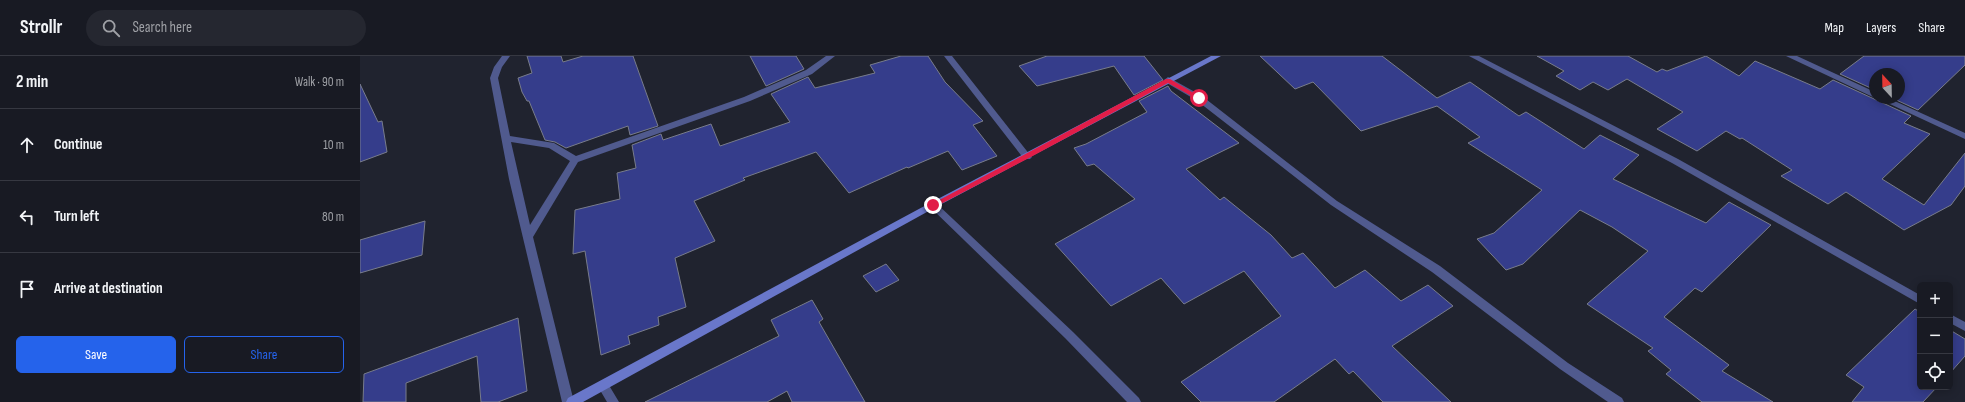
<!DOCTYPE html>
<meta charset="utf-8">
<style>
body{margin:0;font-family:"Sofia Sans Condensed",sans-serif;background:#252730;color:#f1f3f6}
.controls{position:absolute;right:12px;bottom:12px;display:grid;overflow:hidden;border-radius:6px;box-shadow:0 2px 10px #0003}
.controls button{width:36px;height:36px;display:grid;place-items:center;padding:0;border:0;border-bottom:1px solid #363841;background:#181a23;color:#f1f3f6;font:20px sans-serif}
.compass{position:absolute;left:1509px;top:12px;width:36px;height:36px;border-radius:50%;background:#181a23;box-shadow:0 2px 10px #0003;rotate:338deg}
.stop{position:absolute;width:12px;height:12px;margin:-9px;border:3px solid #e11d48;border-radius:50%;background:#fff}
.stop.end{background:#e11d48;border-color:#fff;box-shadow:0 1px 4px #0008}
.list{margin:0;padding:0;list-style:none}
h2{display:flex;justify-content:space-between;align-items:center;height:52px;margin:0;padding:0 16px;font-size:17px}
h2 small{font-size:13px;font-weight:400;color:#9fa1a6}
.list li{display:grid;grid-template-columns:26px 1fr auto;gap:12px;align-items:center;box-sizing:border-box;height:72px;padding:0 16px;border-top:1px solid #363841}
.list b{display:block;font-size:15px;white-space:nowrap}
.list em{font-size:13px;font-style:normal;color:#9fa1a6}
.actions{display:flex;gap:8px;padding:12px 16px}
.actions a{flex:1;padding:9px 0;border:1px solid #2563eb;border-radius:6px;text-align:center;font-size:14px;color:#2563eb}
.actions .main{background:#2563eb;color:#fff}
.icon{flex:none;width:22px;height:22px;fill:none;stroke:currentColor;stroke-width:2;stroke-linecap:round;stroke-linejoin:round}
.map{position:relative;flex:none;width:1605px;height:346px;overflow:hidden}
header{display:flex;align-items:center;gap:24px;box-sizing:border-box;height:56px;padding:0 20px;background:#181a23;border-bottom:1px solid #363841}
header strong{font-size:19px}
nav{display:flex;gap:22px;margin-inline-start:auto;font-size:14px}
.search{width:280px;height:36px;background:#252730;display:flex;align-items:center;gap:10px;box-sizing:border-box;padding:0 14px;border-radius:22px;color:#9fa1a6;font-size:15px}
main{display:flex}
aside{flex:1;background:#181a23}
.map>svg:first-child{display:block}
.building{fill:#353d8b;stroke:#787c8b}
.lines{fill:none;stroke-linecap:round;stroke-linejoin:round}
.street{fill:#505a8e;fill-rule:evenodd}
.secondary{fill:#6977ca;fill-rule:evenodd}
.route{fill:#e11d48}
</style>
<header>
<strong>Strollr</strong>
<div class="search"><svg class="icon" aria-label="search" viewBox="0 0 24 24"><circle cx="10" cy="10" r="6"/><path d="M15 15l6 6"/></svg>Search here</div>
<nav><a>Map</a><a>Layers</a><a>Share</a></nav>
</header>
<main>
<aside>
<h2>2 min<small>Walk · 90 m</small></h2>
<ul class="list">
<li><svg class="icon" aria-label="ahead" viewBox="0 0 24 24"><path d="M12 20V5M6 11l6-6 6 6"/></svg><div><b>Continue</b></div><em>10 m</em></li>
<li><svg class="icon" aria-label="left" viewBox="0 0 24 24"><path d="M17 20v-9H6M10 6l-5 5 5 5"/></svg><div><b>Turn left</b></div><em>80 m</em></li>
<li><svg class="icon" aria-label="arrive" viewBox="0 0 24 24"><path d="M6 21V4h12l-3 4 3 4H6"/></svg><div><b>Arrive at destination</b></div></li>
</ul>
<div class="actions"><a class="main">Save</a><a>Share</a></div>
</aside>
<div class="map">
<svg width="1605" height="346" viewBox="0 0 1605 346">
<rect width="100%" height="100%" fill="#20232f"/>
<path class="building" d="M167,0h34l2,6 20,-6h50l25,70 -28,9 -2,-9 -62,22 -11,-6 -10,-2 -16,-39h-2l-5,-9 -4,-14 14,-5z
M390,0h46l8,13 -38,17z
M541,0h27l17,26 38,39 -10,4 24,31 -35,14 -14,-19 -40,17 -1,-1 -58,26 -33,-41 -73,26 2,2 -51,21 21,40 -40,17 11,49 -28,10 1,8 -31,11 2,8 -29,11 -16,-104 -12,3 2,-44 45,-11 -3,-26 19,-5 -4,-23 29,-11 2,6 48,-16 9,22 70,-24 -19,-28 37,-17 7,11 60,-15 -5,-8z
M687,0h97l19,24 -29,15 -20,-29 -77,20 -18,-20z
M900,0h122l55,42 33,-16 49,34 7,-4 58,37 16,-14 39,20 -26,24 93,44 23,-21 42,23 -69,67 -7,-4 -31,29 65,48 -7,6 51,31h-71l-36,-28 5,-4 -23,-19 5,-3 -66,-44 61,-53 -36,-24 -32,-17 -57,54 -17,6 -29,-31 17,-6 48,-43 -74,-47 12,-6 -43,-31 -76,25 -48,-49 -18,7z
M1177,0h91l29,16 5,-3 5,2 39,-15 33,20 16,-15 65,28 13,-9 78,36 -7,7 26,11 -48,45 42,26 41,-52v33l-14,19 -47,25 -58,-38 -18,12 -47,-28 11,-6 -50,-32 -2,1 -14,-8 -29,20 -40,-22 26,-17 -56,-33 -19,11 -15,-8 -13,8 -24,-14 8,-5z
M1504,0h101v9l-47,45 -26,-12h7v-24h-24v16l-35,-16z
M0,28l18,38 4,-1 5,31 -27,10z
M808,30l3,5 68,52 -53,26 34,31 4,-3 47,38 21,23 11,-5 32,35 30,-18 36,31 27,-16 25,21 -61,40 59,56h-68l-30,-31 -4,3 -14,-15 -61,43h-73l-20,-20 100,-66 -37,-45 -60,33 -23,-26 -50,28 -56,-62 80,-45 -41,-35 -7,2 -13,-18 12,-4 61,-32 -8,-11z
M65,165l-3,34 -62,18v-33z
M526,208l13,16 -23,12 -13,-16z
M452,244l11,19 -4,3 46,80h-73l-5,-11 -20,11h-122l134,-66 -8,-16z
M1555,253l5,3v75h17l-14,15h-71l12,-15 -18,-12z
M158,262l9,73 -29,11h-17l-4,-46 -71,27v19h-43l1,-28z
M1590,274l15,9v17l-15,17z"/>
<g class="lines">
<path class="street" d="M142,0h8l-8,11 -4,11 12,58 44,7 22,13 168,-59 62,-27 20,-14h9l-23,18 -62,27 -172,61 -45,75 41,165h-12l-53,-223 -19,-101 4,-11zM151,86l38,6 21,13 -40,64z
M584,0h8l78,99 2,2 -2,2h-6z
M1109,0h10l199,103 242,136v9l-248,-141z
M1426,0h11l78,36v6z
M808,21l34,19 135,105 103,65 128,97 54,35 2,4h-16l-48,-33 -128,-97 -101,-67 -135,-105 -31,-18 -1,-2z
M1517,42h11l77,35v6z
M573,146l3,1 137,129 66,66 2,4h-14l-62,-64 -135,-131 -2,-2 2,-2z
M1590,258l15,8v9l-15,-8z
M243,324l4,2 12,20h-12l-10,-17 2,-3z"/>
<path class="secondary" d="M851,0h10l-285,151 -353,195h-17l2,-4 362,-195z"/>
</g>
<path class="route" d="M806,23h4l32,19 -5,1 -29,-16 -139,75 -94,49 -5,-2z"/>
</svg>
<div class="controls">
<button>+</button>
<button>−</button>
<button><svg class="icon" aria-label="locate" viewBox="0 0 24 24"><circle cx="12" cy="12" r="6"/><path d="M12 2v4M12 18v4M2 12h4M18 12h4"/></svg></button>
</div>
<svg class="compass" viewBox="-18 -18 36 36"><path d="M0-13l5 13h-10z" fill="#e53935"/><path d="M0 13l5-13h-10z" fill="#9fa1a6"/></svg>
<div class="stop" style="left:839px;top:42px"></div>
<div class="stop end" style="left:573px;top:149px"></div>
</div>
</main>
